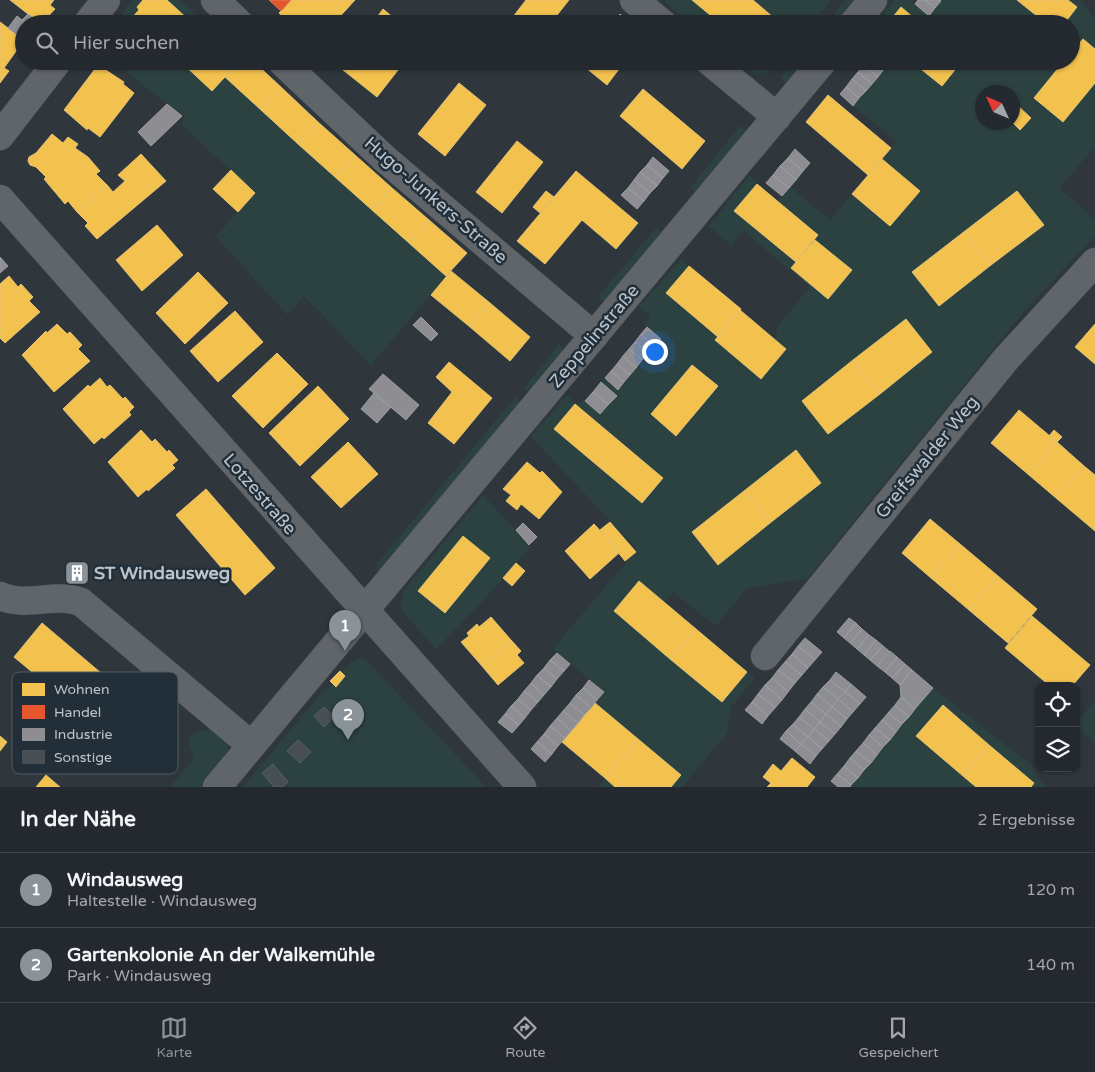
<!DOCTYPE html>
<html lang="de">
<meta charset="utf-8">
<style>
body{margin:0;font-family:"Varela Round",sans-serif;background:#2b3136;color:#f1f3f6}
.controls{position:absolute;right:15px;bottom:15px;display:grid;overflow:hidden;border-radius:10px;box-shadow:0 1px 4px #0004}
.controls button{width:45px;height:45px;display:grid;place-items:center;padding:0;border:0;border-bottom:1px solid #40454a;background:#23292e;color:#f1f3f6;font:25px sans-serif}
.compass{position:absolute;left:975px;top:85px;width:45px;height:45px;border-radius:50%;background:#23292e;box-shadow:0 1px 4px #0004;rotate:314deg}
.you{position:absolute;left:654px;top:351px;width:18px;height:18px;margin:-12px;border:4px solid #fff;border-radius:50%;background:#1a73e8;box-shadow:0 0 0 8px #1a73e833}
.badge{display:grid;place-items:center;width:32px;height:32px;border-radius:50%;background:#8a939a;color:#fff;font-size:16px;font-weight:700}
.pin{position:absolute;translate:-50% -41px;filter:drop-shadow(0 1px 2px #0008)}
.pin::after{content:'';position:absolute;top:26px;width:18px;height:15px;background:inherit;clip-path:polygon(0 0,100% 0,50% 100%)}
.list{margin:0;padding:0;list-style:none}
h2{display:flex;justify-content:space-between;align-items:center;height:65px;margin:0;padding:0 20px;font-size:21px}
h2 small{font-size:16px;font-weight:400;color:#a3a6aa}
.list li{display:grid;grid-template-columns:32px 1fr auto;gap:15px;align-items:center;box-sizing:border-box;height:75px;padding:0 20px;border-top:1px solid #40454a}
.list b{display:block;font-size:19px;white-space:nowrap}
.list p{margin:0;font-size:16px;white-space:nowrap;color:#a3a6aa}
.list em{font-size:16px;font-style:normal;color:#a3a6aa}
.icon{flex:none;width:28px;height:28px;fill:none;stroke:currentColor;stroke-width:2;stroke-linecap:round;stroke-linejoin:round}
.map{position:relative;flex:none;width:1095px;height:787px;overflow:hidden}
.search{position:absolute;background:#23292e;box-shadow:0 1px 4px #0004;left:15px;right:15px;top:15px;height:55px;display:flex;align-items:center;gap:12px;box-sizing:border-box;padding:0 18px;border-radius:28px;color:#a3a6aa;font-size:19px}
.sheet{height:215px;background:#23292e}
nav{display:flex;justify-content:space-around;align-items:center;box-sizing:border-box;height:70px;border-top:1px solid #40454a;background:#23292e;font-size:14px;color:#a3a6aa}
nav a{display:grid;justify-items:center;gap:2px}
nav .on{color:#8a939a}
.map>svg:first-child{display:block}
.green{fill:#2c4241;fill-rule:evenodd}
.homes{fill:#f2c14e;stroke:#e2c274}
.shops{fill:#e4572e;stroke:#d8785d}
.industry{fill:#8d8d92;stroke:#9b9ea3}
.building{fill:#484f54;stroke:#585e64}
.lines{fill:none;stroke-linecap:round;stroke-linejoin:round}
.minor-casing{stroke:#4d5358;stroke-width:29}
.minor{stroke:#60656a;stroke-width:28}
.labels{text-anchor:middle;stroke-width:5;stroke-linejoin:round;paint-order:stroke}
.street-label{font-size:18px;fill:#bbc4cc;stroke:#222f38}
.poi-label{font-size:18px;font-weight:bold;fill:#bbc4cc;stroke:#222f38;text-anchor:start}
.key{fill:#222f38;stroke:#505c64;stroke-width:1}
.key-label{font-size:14px;fill:#bbc4cc}
</style>
<div class="map">
<svg width="1095" height="787" viewBox="0 0 1095 787">
<rect width="100%" height="100%" fill="#2f373d"/>
<path class="green" d="M133,0h46l29,24h-93z
M663,0h168l-19,24h-121z
M845,0h12l-20,24h-11z
M894,0h16l19,16 13,-16h138l15,20v126l-35,42 35,32v16l-71,75 -217,268 -60,9 -31,38 -43,-34 -9,11 91,75 -24,29 -4,26 -45,54h-84l7,-9 -43,-36 42,-50 -51,-43 84,-100 -106,-112 36,-42 8,9 10,-3 15,13 16,-18 -15,-14 4,-4 14,12 42,-51 -17,-14 7,-8 -12,-10 42,-48 8,7 -22,27 107,46 3,-4 -1,-7 34,-41 -66,-56 -13,14 -22,-19 40,-51 28,26 13,-14 40,33 22,-26 38,32 30,-35 -38,-32 14,-18 -43,-35 38,-45h180v-37h-195zM982,92h30v30h-30z
M112,61h128l-15,16 221,199 -75,89 -67,-69 -17,19 -71,-79 39,-43 -74,-69 5,-6z
M736,61h44c-16,20 -26,15 -44,0z
M794,61h12l-19,23 -7,-6z
M741,125l7,6 -52,62 -6,-5z
M656,228l6,6 -57,69 -7,-6z
M559,344l6,7 -34,41 -8,-3z
M516,396l5,8 -142,168 -4,-4 2,-4z
M483,495l48,52 -48,54 -47,48 -34,-38 -1,-7 3,-14z
M357,659h8l121,128h-243l83,-99 3,1 4,-5 3,2 9,-10 -4,-4z
M933,688l98,77 7,14 10,8h-198z
M1095,701v41l-19,-15v-3z
M209,729c40,10 7,41 -7,58h-32l24,-29 -6,-18 6,-7z"/>
<path class="homes" d="M10,0h44l-4,5 5,4 -14,15z
M143,0h24l23,21 -2,3h-62l13,-14 -2,-3z
M291,0h64l-22,24h-43l-11,-11z
M526,0h43l-19,24h-40l-1,-2z
M692,0h61l28,24h-60z
M1017,0h51l9,7 -13,17h-17z
M901,7l20,17h-34z
M383,9l18,15h-29z
M620,14l12,10h-20z
M0,22l24,18 -20,28 5,3 -9,12z
M1083,39l12,10v34l-32,39 -29,-24 30,-37h7v-8z
M180,61h52l4,4 -24,26z
M240,61h13l29,27 -21,22 -36,-33z
M342,61h63l-28,36 -39,-31z
M582,61h43l-18,24 -27,-22z
M911,61h51l-20,25z
M98,65l26,17 -1,2 11,9 -34,44 -12,-9 -1,2 -23,-20z
M459,83l27,22 -41,51 -27,-22z
M282,88l36,34 -20,22 -37,-34z
M643,89l62,52 -23,28 -62,-53z
M828,95l63,53 -23,27 -62,-53z
M1017,105l14,13 -11,12 -8,-8v-11z
M318,122l37,33 -20,22 -37,-33z
M52,134l11,9 5,-6 10,7 -3,4 13,9 12,14 -4,3 11,11 -30,27 -9,-11 -3,3 -21,-25 2,-2 -10,-10 -6,-2 -2,-4 1,-4 7,-4z
M517,141l26,21 -41,51 -26,-21z
M141,154l25,27 -69,58 -12,-13 3,-3 -11,-11 30,-27 6,7 12,-11 -7,-6z
M355,155l37,33 -20,22 -37,-33z
M882,159l38,32 -30,35 -38,-32z
M231,170l24,23 -17,19 -25,-23z
M576,171l62,52 -22,26 -34,-29 -37,44 -28,-23z
M757,184l61,51 -22,27 -62,-51z
M392,188l37,32 -20,23 -37,-33z
M546,191l8,6 -14,16 -7,-6z
M1017,191l27,34 -53,40 -26,-34z
M429,220l38,33 -21,23 -37,-33z
M157,225l26,30 -41,36 -26,-31z
M965,231l26,34 -52,41 -27,-34z
M815,240l37,30 -24,29 -37,-31z
M689,266l52,43 -23,28 -52,-44z
M451,271l39,32 -20,24 -39,-32z
M198,272l30,31 -43,41 -29,-31z
M9,276l9,11 3,-3 12,13 -4,4 11,11 -35,31 -5,-5v-54z
M490,303l40,34 -20,24 -40,-34z
M740,310l46,39 -25,30 -46,-39z
M235,311l28,31 -45,40 -28,-31z
M906,319l26,33 -52,42 -27,-34z
M57,324l10,10 3,-2 12,13 -4,4 12,12 -36,31 -32,-37 24,-24 1,2z
M1095,324v40l-20,-17z
M277,353l31,31 -45,44 -31,-32z
M853,360l27,34 -52,40 -26,-33z
M449,362l43,36 -38,46 -26,-21 24,-31 -16,-15z
M692,365l26,21 -42,50 -25,-22z
M100,378l7,9 3,-2 13,14 2,-2 9,10 -5,5 2,3 -27,24 -2,-2 -8,7 -31,-35 25,-24 2,2z
M318,386l31,33 -49,47 -31,-33z
M575,404l88,74 -21,25 -88,-74z
M1019,410l38,32 -28,33 -38,-32z
M141,430l11,12 3,-3 12,13 2,-2 9,10 -6,5 3,3 -27,23 -1,-2 -9,8 -30,-35z
M1054,430l8,7 -5,5 -8,-6z
M348,442l30,32 -37,34 -30,-31z
M1057,442l27,24 -28,32 -27,-23z
M796,450l25,33 -51,40 -26,-32z
M527,462l13,11 2,-2 20,21 -23,27 -18,-15 -4,6 -11,-9 5,-6 -8,-6z
M1084,466l11,9v56l-39,-33z
M206,489l69,79 -30,27 -69,-80z
M744,491l26,32 -52,42 -26,-33z
M930,519l30,25 -29,34 -29,-25z
M610,522l26,30 -11,9 -25,-31z
M594,524l26,28 -30,27 -25,-28z
M463,536l27,22 -45,55 -27,-22z
M960,544l38,32 -29,34 -38,-32z
M516,563l9,8 -13,15 -9,-8z
M76,567l7,5 -6,8 -6,-5z
M998,576l39,33 -29,34 -39,-33z
M639,581l57,48 -26,30 -56,-48z
M1032,616l58,49 -18,21h-22l-45,-38z
M491,617l20,23 -29,26 -21,-24 8,-6 -2,-3 10,-9 2,3z
M42,623l59,50 -28,33 -59,-49z
M696,629l51,43 -25,30 -52,-43z
M511,640l10,11 -4,4 7,8 -26,22 -16,-19z
M340,671l5,5 -9,11 -6,-6z
M595,703l43,36 -33,39 -43,-36z
M943,705l46,40 -26,31 -47,-40z
M0,736l7,6 -7,9z
M638,739l43,36 -10,12h-56l-10,-9z
M989,745l45,38 -3,4h-55l-13,-11z
M792,758l23,19 -8,10h-40l4,-4 -8,-6 10,-13 8,7z
M46,775l14,12h-24z"/>
<path class="shops" d="M269,0h22l-10,11z"/>
<path class="industry" d="M918,0h7l10,8 -6,8 -14,-12z
M925,0h15l1,1 -6,7z
M28,14l13,10h-14l-5,-4z
M17,16l10,8h-3v16l-16,-12z
M867,61h8l9,8 -6,8 -14,-12z
M875,61h14l1,1 -6,7z
M864,65l14,12 -6,7 -14,-12z
M858,72l14,12 -6,7 -14,-12z
M852,79l14,12 -7,7 -13,-11z
M846,87l13,11 -6,8 -13,-12z
M167,104l15,12 -31,30 -13,-14z
M795,149l15,14 -7,8 -15,-13z
M653,157l16,14 -6,7 -16,-13z
M788,158l15,13 -7,9 -16,-14z
M647,165l16,13 -6,8 -17,-14z
M780,166l16,14 -7,8 -16,-13z
M640,172l17,14 -7,7 -16,-13z
M773,175l16,13 -7,8 -16,-13z
M634,180l16,13 -6,8 -16,-13z
M628,188l16,13 -7,8 -16,-14z
M0,257l8,9 -8,7z
M421,317l17,17 -7,7 -18,-16z
M647,327l14,12 -6,7 -14,-12z
M641,334l14,12 -6,7 -14,-11z
M635,342l14,11 -7,7 -13,-11z
M629,349l13,11 -6,8 -13,-12z
M623,356l13,12 -6,7 -13,-11z
M617,364l13,11 -6,7 -13,-11z
M611,371l13,11 -6,8 -13,-12z
M383,374l36,31 -13,15 -37,-31z
M601,382l16,14 -9,9 -15,-13z
M593,392l15,13 -8,9 -15,-13z
M374,393l17,14 -14,16 -16,-14z
M523,523l14,14 -8,8 -13,-15z
M849,618l7,5 -12,15 -7,-6z
M856,623l6,6 -12,14 -6,-5z
M862,629l7,6 -12,14 -7,-6z
M869,635l7,5 -12,15 -7,-6z
M805,638l17,14 -7,8 -17,-14z
M876,640l7,6 -13,14 -6,-5z
M798,646l17,14 -7,8 -16,-14z
M883,646l6,5 -12,15 -7,-6z
M890,651l7,6 -12,15 -8,-6z
M557,653l13,11 -6,7 -14,-11z
M792,654l16,14 -6,7 -17,-13z
M897,657l8,7 -13,14 -7,-6z
M550,660l14,11 -7,8 -13,-11z
M785,662l17,13 -7,8 -17,-13z
M905,664l7,6 -12,15 -8,-7z
M544,668l13,11 -6,8 -14,-12z
M778,670l17,13 -7,9 -16,-14z
M912,670l21,18 -18,21 -14,-12 -1,-12z
M836,672l15,12 -6,8 -15,-12z
M537,675l14,12 -7,8 -13,-12z
M772,678l16,14 -6,8 -17,-15z
M589,680l15,12 -7,8 -14,-12z
M830,680l15,12 -7,7 -15,-12z
M531,683l13,12 -6,7 -14,-11z
M851,684l15,13 -6,7 -15,-12z
M765,685l17,15 -7,8 -17,-14z
M823,687l15,12 -6,8 -15,-13z
M583,688l14,12 -6,8 -15,-13z
M524,691l14,11 -7,8 -13,-11z
M845,692l15,12 -7,8 -15,-13z
M758,694l17,14 -7,8 -16,-14z
M817,694l15,13 -6,7 -15,-12z
M576,695l15,13 -7,7 -14,-12z
M901,697l14,12 -6,8 -14,-12z
M518,699l13,11 -6,8 -14,-12z
M838,699l15,13 -6,7 -15,-12z
M752,702l16,14 -6,8 -17,-14z
M811,702l15,12 -6,8 -15,-13z
M570,703l14,12 -6,8 -15,-12z
M895,705l14,12 -7,7 -14,-11z
M511,706l14,12 -6,7 -14,-11z
M832,707l15,12 -6,8 -15,-13z
M805,709l15,13 -6,7 -15,-12z
M563,711l15,12 -7,8 -14,-13z
M888,713l14,11 -6,8 -14,-12z
M505,714l14,11 -7,8 -14,-11z
M826,714l15,13 -6,7 -15,-12z
M799,717l15,12 -6,8 -15,-13z
M557,718l14,13 -6,7 -15,-12z
M882,720l14,12 -6,8 -15,-12z
M820,722l15,12 -6,7 -15,-12z
M793,724l15,13 -7,7 -15,-13z
M550,726l15,12 -7,8 -14,-12z
M875,728l15,12 -7,7 -14,-12z
M814,729l15,12 -7,8 -14,-12z
M786,731l15,13 -6,7 -15,-12z
M544,734l14,12 -6,8 -15,-12z
M869,735l14,12 -6,8 -14,-12z
M808,737l14,12 -6,7 -15,-12z
M537,742l15,12 -7,8 -14,-13z
M863,743l14,12 -6,8 -15,-12z
M801,744l15,12 -6,8 -15,-13z
M856,751l15,12 -7,7 -14,-12z
M850,758l14,12 -6,8 -14,-12z
M844,766l14,12 -7,7 -14,-11z
M837,774l14,11 -1,2h-12l-7,-6z"/>
<path class="building" d="M324,707l10,10 -10,10 -10,-11z
M298,740l13,12 -11,11 -13,-12z
M273,764l15,18 -6,5h-8l-12,-14z"/>
<g class="lines">
<defs>
<path id="minor" d="M215,0l25,24
M634,0l29,24
M87,24l19,-24
M853,24l20,-24
M281,61l104,98 209,177
M709,61l68,56
M0,136l58,-75
M0,199l522,588
M0,596c26,12 54,-4 81,6l170,143
M765,656l241,-297 89,-97
M217,787l606,-726"/>
</defs>
<use href="#minor" class="minor-casing"/>
<use href="#minor" class="minor"/>
</g>
<defs>
<symbol id="building-square" viewBox="-11 -11 22 22"><rect x="-9" y="-9" width="18" height="18" rx="4" fill="#8a939a" stroke="#222f38"/><path d="M-4-6H4V6H1V3H-1V6H-4ZM-2.5-4.3h1.7v1.8h-1.7ZM.8-4.3h1.7v1.8H.8ZM-2.5-1h1.7V.8h-1.7ZM.8-1h1.7V.8H.8Z" fill="#fff"/></symbol>
</defs>
<g fill-rule="evenodd">
<use href="#building-square" x="63" y="559" width="28" height="28"/>
</g>
<g class="labels">
<g class="street-label">
<text transform="translate(436 200) rotate(41)" y="6">Hugo-Junkers-Straße</text>
<text transform="translate(594 336) rotate(-50)" y="6">Zeppelinstraße</text>
<text transform="translate(927 457) rotate(-51)" y="6">Greifswalder Weg</text>
<text transform="translate(260 494) rotate(49)" y="6">Lotzestraße</text>
</g>
<g class="poi-label">
<text x="94" y="579">ST Windausweg</text>
</g>
</g>
<rect x="12" y="672" width="166" height="102" rx="8" class="key"/>
<rect x="22" y="683" width="23" height="13" fill="#f2c14e"/>
<rect x="22" y="705" width="23" height="14" fill="#e4572e"/>
<rect x="22" y="728" width="23" height="13" fill="#8d8d92"/>
<rect x="22" y="750" width="23" height="14" fill="#484f54"/>
<g class="key-label">
<text x="54" y="694">Wohnen</text>
<text x="54" y="717">Handel</text>
<text x="54" y="739">Industrie</text>
<text x="54" y="762">Sonstige</text>
</g>
</svg>
<div class="controls">
<button><svg class="icon" aria-label="locate" viewBox="0 0 24 24"><circle cx="12" cy="12" r="6"/><path d="M12 2v4M12 18v4M2 12h4M18 12h4"/></svg></button>
<button><svg class="icon" aria-label="layers" viewBox="0 0 24 24"><path d="M12 4l9 5-9 5-9-5zM3 14l9 5 9-5"/></svg></button>
</div>
<svg class="compass" viewBox="-18 -18 36 36"><path d="M0-13l5 13h-10z" fill="#e53935"/><path d="M0 13l5-13h-10z" fill="#a3a6aa"/></svg>
<div class="you"></div>
<div class="pin badge" style="left:345px;top:651px">1</div>
<div class="pin badge" style="left:348px;top:740px">2</div>
<div class="search"><svg class="icon" aria-label="search" viewBox="0 0 24 24"><circle cx="10" cy="10" r="6"/><path d="M15 15l6 6"/></svg>Hier suchen</div>
</div>
<section class="sheet">
<h2>In der Nähe<small>2 Ergebnisse</small></h2>
<ul class="list">
<li><span class="badge">1</span><div><b>Windausweg</b><p>Haltestelle · Windausweg</p></div><em>120 m</em></li>
<li><span class="badge">2</span><div><b>Gartenkolonie An der Walkemühle</b><p>Park · Windausweg</p></div><em>140 m</em></li>
</ul>
</section>
<nav>
<a class="on"><svg class="icon" aria-label="map" viewBox="0 0 24 24"><path d="M3 6l6-2 6 2 6-2v14l-6 2-6-2-6 2zM9 4v14M15 6v14"/></svg>Karte</a>
<a><svg class="icon" aria-label="directions" viewBox="0 0 24 24"><path d="M12 3l9 9-9 9-9-9zM9 14v-3h6M13 9l2 2-2 2"/></svg>Route</a>
<a><svg class="icon" aria-label="saved" viewBox="0 0 24 24"><path d="M7 4h10v16l-5-4-5 4z"/></svg>Gespeichert</a>
</nav>
